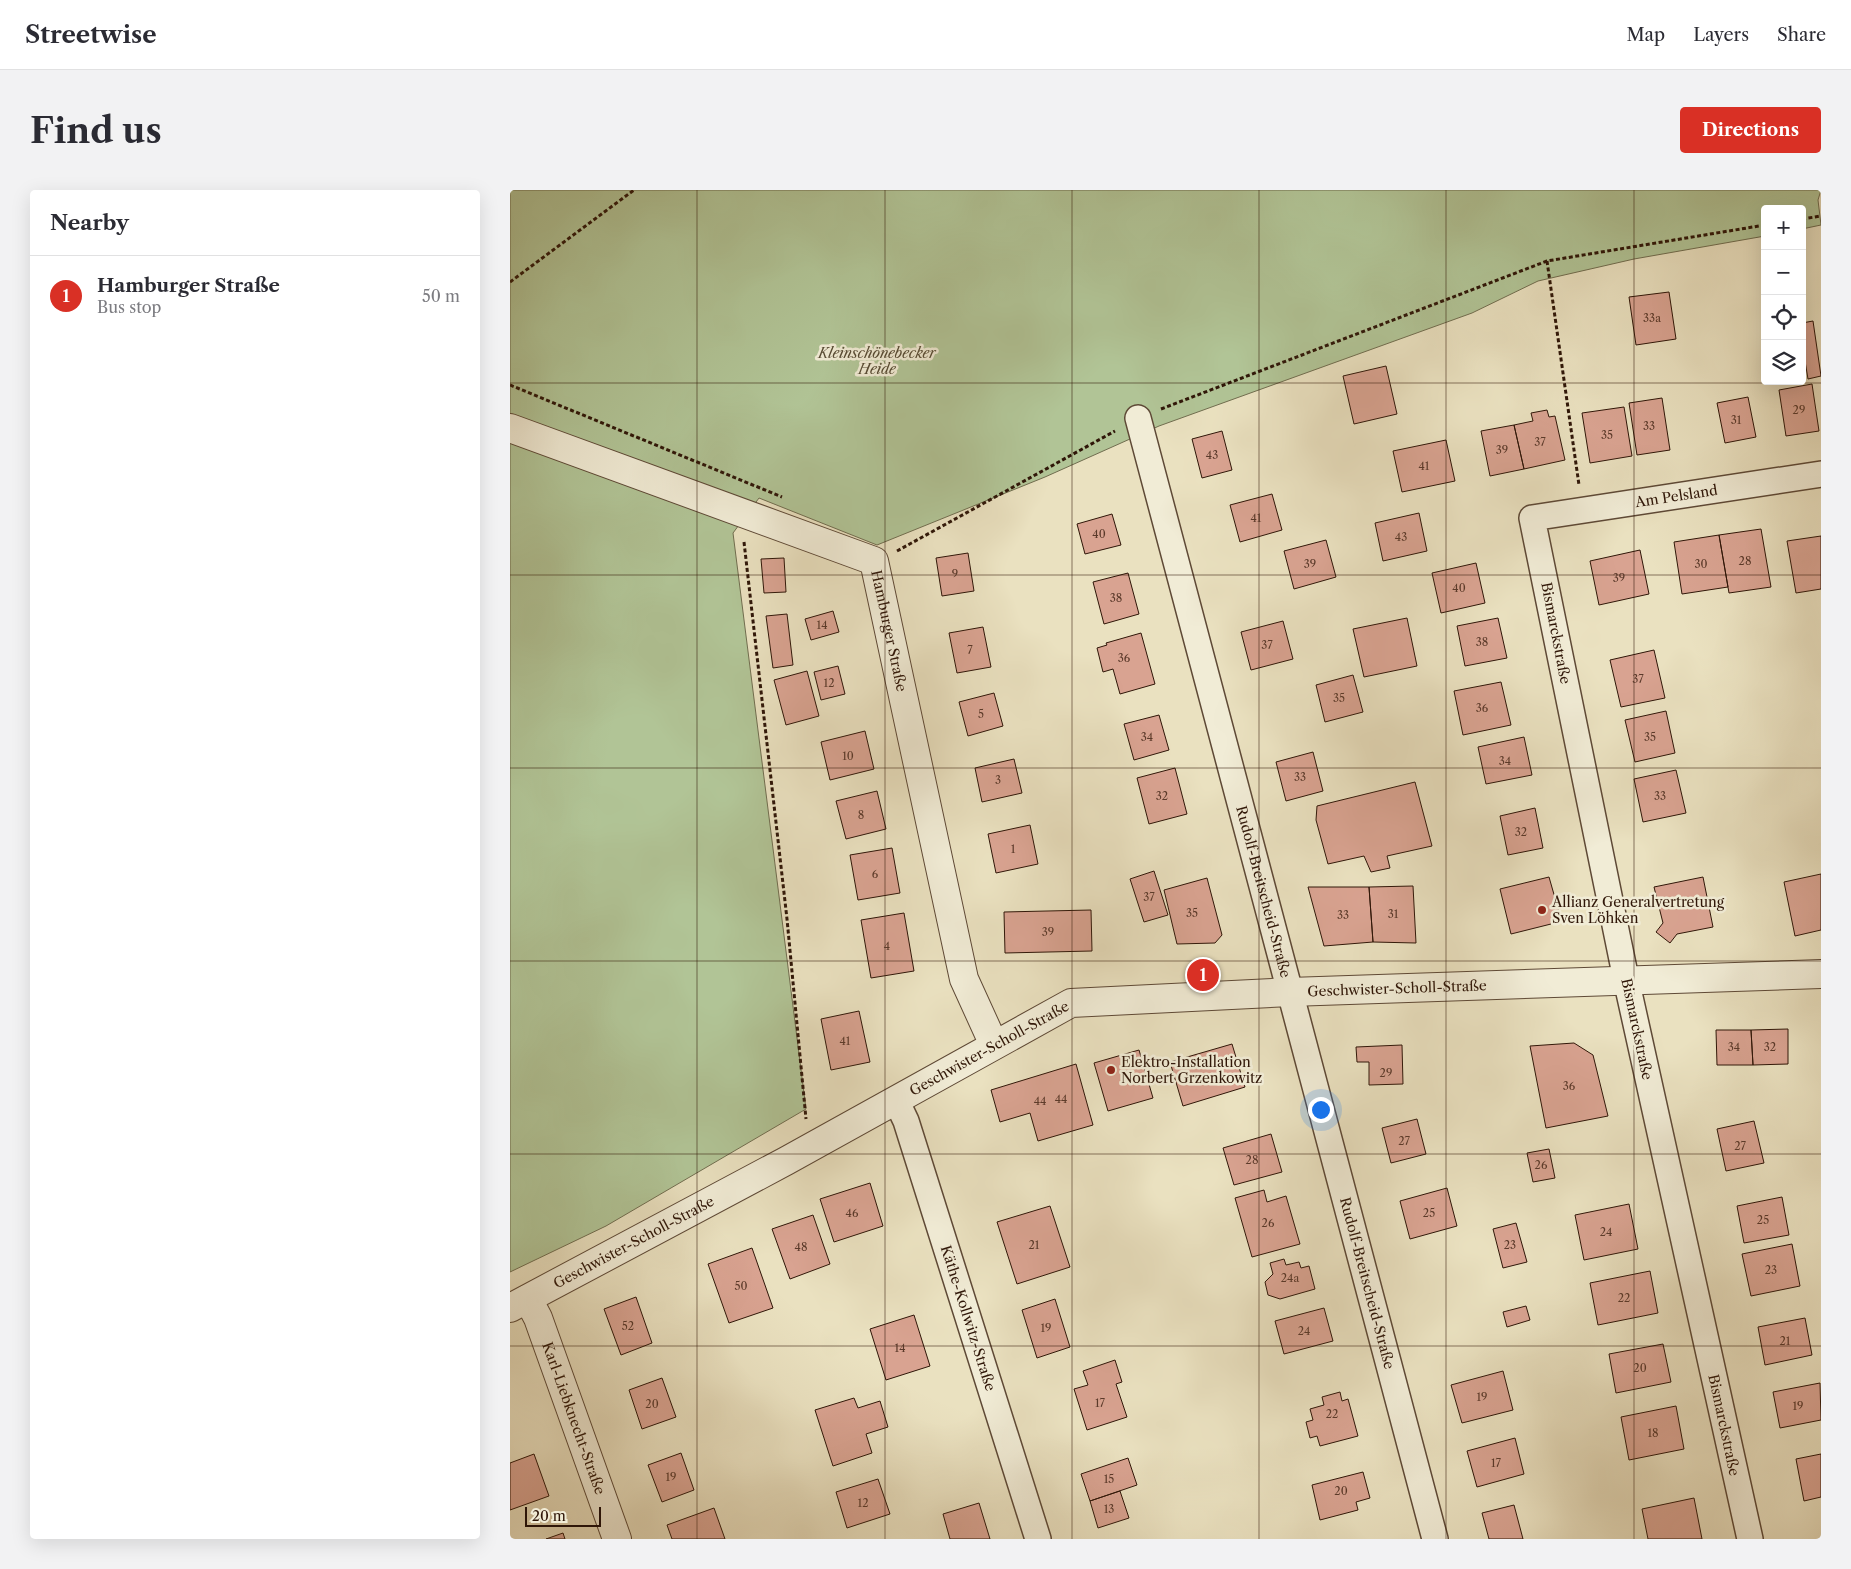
<!DOCTYPE html>
<meta charset="utf-8">
<style>
body{margin:0;font-family:"Libre Caslon Text",serif;background:#f2f2f3;color:#2b2b33}
.controls{position:absolute;right:15px;top:15px;display:grid;overflow:hidden;border-radius:5px;box-shadow:0 5px 20px #0002}
.controls button{width:45px;height:45px;display:grid;place-items:center;padding:0;border:0;border-bottom:1px solid #e1e1e2;background:#fff;color:#2b2b33;font:25px sans-serif}
.scale{position:absolute;left:15px;bottom:12px;width:76px;box-sizing:border-box;padding-left:5px;border:2px solid #2f1608;border-top:0;font-size:14px;line-height:18px;white-space:nowrap;color:#2f1608;-webkit-text-stroke:4px #f1ecd6;paint-order:stroke}
.you{position:absolute;left:810px;top:919px;width:18px;height:18px;margin:-12px;border:4px solid #fff;border-radius:50%;background:#1a73e8;box-shadow:0 0 0 8px #1a73e833}
.badge{display:grid;place-items:center;width:32px;height:32px;border-radius:50%;background:#d93025;color:#fff;font-size:16px;font-weight:700}
.pin{position:absolute;translate:-50% -50%;border:2px solid #fff;box-shadow:0 1px 5px #0006}
.list{margin:0;padding:0;list-style:none}
h2{display:flex;justify-content:space-between;align-items:center;height:65px;margin:0;padding:0 20px;font-size:21px}
h2 small{font-size:16px;font-weight:400;color:#7c7c81}
.list li{display:grid;grid-template-columns:32px 1fr auto;gap:15px;align-items:center;box-sizing:border-box;height:80px;padding:0 20px;border-top:1px solid #e1e1e2}
.list b{display:block;font-size:19px;white-space:nowrap}
.list p{margin:0;font-size:16px;white-space:nowrap;color:#7c7c81}
.list em{font-size:16px;font-style:normal;color:#7c7c81}
.icon{flex:none;width:28px;height:28px;fill:none;stroke:currentColor;stroke-width:2;stroke-linecap:round;stroke-linejoin:round}
.map{position:relative;flex:none;width:1311px;height:1349px;overflow:hidden;border-radius:5px}
header{display:flex;align-items:center;gap:30px;box-sizing:border-box;height:70px;padding:0 25px;background:#fff;border-bottom:1px solid #e1e1e2}
header strong{font-size:24px}
nav{display:flex;gap:28px;margin-inline-start:auto;font-size:18px}
.intro{display:flex;align-items:center;justify-content:space-between;box-sizing:border-box;height:120px;padding:0 30px}
h1{margin:0;font-size:35px}
.button{padding:12px 22px;border-radius:5px;background:#d93025;color:#fff;font-size:18px;font-weight:700}
main{display:flex;gap:30px;padding:0 30px}
aside{flex:1;background:#fff;border-radius:5px;box-shadow:0 5px 20px #0002}
.map>svg:first-child{display:block}
.green{fill:#b1c496;stroke:#706d4f}
.building{fill:#d9a391;stroke:#2f1608}
.lines{fill:none;stroke-linecap:round;stroke-linejoin:round}
.minor-casing{stroke:#5e4936;stroke-width:28}
.tertiary-casing{stroke:#5e4936;stroke-width:30}
.path{stroke:#2f1608;stroke-width:3;stroke-dasharray:4 2.5;stroke-linecap:butt}
.minor{stroke:#f1ecd6;stroke-width:25}
.tertiary{stroke:#f1ecd6;stroke-width:28}
.grid{fill:none;stroke:#2f1608;stroke-width:1;stroke-opacity:0.55}
.poi-dot{fill:#8f2418;stroke:#f1ecd6;stroke-width:2}
.labels{text-anchor:middle;stroke-width:5;stroke-linejoin:round;paint-order:stroke}
.number-label{font-size:11px;fill:#5a392a}
.park-label{font-size:14px;font-style:italic;fill:#564a33;stroke:#f1ecd6}
.street-label{font-size:14px;fill:#2f1608;stroke:#f1ecd6}
.poi-label{font-size:14px;fill:#2f1608;stroke:#f1ecd6;text-anchor:start}
</style>
<header>
<strong>Streetwise</strong>
<nav><a>Map</a><a>Layers</a><a>Share</a></nav>
</header>
<div class="intro"><h1>Find us</h1><a class="button">Directions</a></div>
<main>
<aside>
<h2>Nearby<small></small></h2>
<ul class="list">
<li><span class="badge">1</span><div><b>Hamburger Straße</b><p>Bus stop</p></div><em>50 m</em></li>
</ul>
</aside>
<div class="map">
<svg width="1311" height="1349" viewBox="0 0 1311 1349">
<rect width="100%" height="100%" fill="#eae1c0"/>
<filter id="stains"><feTurbulence type="fractalNoise" baseFrequency=".004" numOctaves="4"/><feColorMatrix values="0 0 0 0 .2 0 0 0 0 .09 0 0 0 0 .02 0 0 0 .5 -.17"/></filter>
<radialGradient id="worn" r=".72"><stop offset=".6" stop-color="#630" stop-opacity="0"/><stop offset="1" stop-color="#630" stop-opacity=".3"/></radialGradient>
<path class="green" d="M0,0h1311l-3,10 3,25 -19,4v-20h-37v27l-131,23 -96,22 -66,32 -313,113 -114,51 -168,68 -118,-47 -26,35 73,576 -200,117 -96,46z"/>
<path class="building" d="M1159,102l7,47 -40,6 -7,-48z
M1303,131l8,55 -13,3 -6,-36v-20z
M876,176l11,48 -43,10 -11,-48z
M1302,194l7,47 -33,5 -7,-46z
M1238,207l8,40 -31,6 -8,-40z
M1152,208l8,52 -33,5 -8,-52z
M1114,217l8,49 -42,7 -8,-50z
M1037,220l2,7 6,-1 10,44 -41,9 -10,-44 19,-4 -2,-8z
M1004,235l10,44 -34,7 -9,-45z
M712,241l10,39 -30,8 -10,-39z
M936,250l9,41 -53,11 -9,-41z
M762,304l10,36 -42,12 -10,-37z
M909,323l8,38 -44,10 -8,-38z
M602,324l9,31 -36,9 -8,-30z
M1251,339l10,58 -42,6 -10,-58z
M1209,345l9,52 -46,7 -8,-52z
M1311,346v53l-25,4 -9,-52z
M816,350l10,37 -42,12 -10,-38z
M1130,360l9,44 -50,11 -9,-44z
M458,363l6,38 -32,5 -6,-38z
M274,368l2,34 -22,1 -3,-34z
M966,373l9,40 -44,10 -9,-40z
M618,383l11,41 -35,10 -11,-42z
M323,421l6,21 -28,8 -6,-21z
M277,424l6,51 -20,3 -7,-52z
M897,428l10,48 -53,11 -11,-48z
M988,428l9,40 -42,8 -8,-40z
M773,431l10,38 -42,11 -10,-38z
M473,437l8,40 -34,6 -8,-40z
M631,443l14,51 -35,10 -7,-25 -10,3 -6,-24 10,-3 -1,-2z
M1144,460l11,48 -44,9 -11,-47z
M328,476l7,28 -24,6 -7,-28z
M297,481l12,45 -33,9 -12,-45z
M843,485l10,37 -38,10 -9,-37z
M991,492l10,43 -48,10 -9,-44z
M484,503l9,33 -35,10 -9,-34z
M1156,521l9,42 -40,9 -10,-42z
M649,525l10,35 -35,10 -10,-36z
M355,541l9,38 -44,11 -9,-38z
M1014,547l8,38 -46,9 -8,-37z
M803,562l10,39 -37,10 -10,-39z
M504,569l8,34 -40,9 -7,-34z
M665,578l12,46 -38,10 -12,-46z
M1166,580l10,43 -43,9 -9,-43z
M905,592l17,64 -45,10 3,12 -19,4 -7,-16 -36,8 -12,-44 1,-14z
M367,601l9,38 -40,10 -10,-38z
M1025,618l8,40 -35,7 -8,-39z
M520,635l8,39 -42,9 -8,-39z
M382,658l8,45 -42,7 -8,-45z
M644,681l14,44 -24,7 -14,-43z
M1311,684v56l-26,6 -11,-54z
M1039,687l10,35 -8,12 -40,10 -11,-45z
M1193,687l10,50 -36,7 -7,9 -14,-11 7,-9 -9,-36z
M697,688l15,57 -7,8 -38,1 -13,-54z
M903,696l3,57 -43,-1 -4,-55z
M798,697h61l4,55 -49,4z
M581,720l1,41 -87,2 -1,-41z
M394,723l10,58 -43,7 -10,-58z
M349,821l11,51 -39,8 -10,-51z
M1278,839v35l-35,1 -2,-35z
M1206,840h35l2,35h-36z
M1064,853l19,12 15,61 -62,12 -16,-82z
M722,854l13,43 -62,19 -13,-44z
M892,855l1,39 -34,1v-23h-12l-1,-15z
M629,860l14,48 -45,13 -14,-48z
M566,874l17,61 -55,16 -8,-28 -30,9 -9,-32z
M907,929l9,35 -35,9 -9,-35z
M1244,931l10,42 -38,8 -9,-42z
M761,944l11,38 -48,13 -11,-37z
M1039,959l6,29 -22,4 -6,-29z
M360,993l13,43 -49,16 -14,-43z
M937,998l10,38 -47,13 -10,-38z
M754,1000l3,12 19,-6 14,48 -48,13 -17,-59z
M1272,1007l7,38 -45,8 -7,-37z
M1119,1014l9,45 -54,11 -9,-45z
M540,1016l20,61 -53,17 -20,-62z
M303,1025l17,49 -40,15 -18,-50z
M1006,1033l11,39 -24,6 -10,-39z
M1282,1054l8,42 -49,10 -9,-42z
M242,1058l21,60 -44,15 -21,-59z
M774,1069l2,6 13,-3 2,6 8,-2 6,23 -35,10 -12,-4 -3,-13 8,-8 -3,-11z
M1140,1081l8,42 -60,12 -8,-42z
M126,1107l16,46 -31,12 -17,-46z
M545,1109l15,48 -33,11 -15,-48z
M1016,1116l4,14 -23,7 -4,-15z
M814,1118l9,33 -49,13 -9,-33z
M404,1125l16,51 -44,14 -16,-51z
M1295,1128l7,37 -47,10 -7,-38z
M1153,1154l8,38 -55,11 -7,-39z
M605,1170l7,22 -6,2 11,33 -40,13 -13,-41 14,-4 -5,-14z
M993,1181l10,39 -51,13 -11,-38z
M152,1188l14,39 -34,12 -13,-39z
M1310,1193l1,37 -41,8 -7,-36z
M830,1202l2,9 6,-2 10,37 -38,10 -3,-10 -7,2 -4,-16 7,-2 -3,-11 14,-4 -2,-8z
M344,1208l4,10 22,-7 8,26 -22,7 6,19 -39,13 -18,-56z
M1166,1216l8,43 -55,11 -8,-43z
M1005,1248l9,36 -47,13 -10,-36z
M171,1263l13,37 -32,12 -14,-37z
M24,1264l15,42 -39,14v-47z
M1311,1264v43l-17,4 -8,-42z
M618,1268l9,27 -47,16 -9,-27z
M853,1282l7,26 -14,4 2,8 -38,10 -8,-35z
M368,1289l12,35 -43,14 -11,-36z
M610,1301l9,27 -31,10 -8,-27z
M1184,1308l8,41h-54l-6,-30z
M469,1313l11,36h-40l-7,-25z
M1004,1315l9,34h-34l-7,-26z
M204,1318l11,31h-53l-5,-14z
M53,1343l2,6h-19z"/>
<g class="lines">
<defs>
<g id="minor">
<path id="s1" d="M628,228l297,1121"/>
<path id="s2" d="M386,910l10,21 132,418"/>
<path id="s3" d="M1240,1349l-124,-560 -94,-461 289,-44"/>
</g>
<g id="tertiary">
<path id="s4" d="M0,238l364,133 90,418 30,66"/>
<path id="s5" d="M18,1109l10,19 79,221"/>
<path id="s6" d="M0,1118l276,-147 285,-158 219,-11 531,-18"/>
</g>
</defs>
<use href="#minor" class="minor-casing"/>
<use href="#tertiary" class="tertiary-casing"/>
<path class="path" d="M1292,29l19,-3
M1037,71l32,224
M0,92l124,-92
M0,195l272,112
M651,219l386,-148 218,-36
M234,352l43,377 19,200
M387,361l218,-120"/>
<use href="#minor" class="minor"/>
<use href="#tertiary" class="tertiary"/>
</g>
<path class="grid" d="M187,0v1349M375,0v1349M562,0v1349M749,0v1349M936,0v1349M1124,0v1349M0,193h1311M0,385h1311M0,578h1311M0,771h1311M0,964h1311M0,1156h1311"/>
<g class="poi-dot">
<circle cx="1032" cy="720" r="5"/>
<circle cx="601" cy="880" r="5"/>
</g>
<g class="labels">
<g class="number-label">
<text x="1142" y="132">33a</text>
<text x="1289" y="224">29</text>
<text x="1226" y="234">31</text>
<text x="1139" y="240">33</text>
<text x="1097" y="249">35</text>
<text x="1030" y="256">37</text>
<text x="992" y="264">39</text>
<text x="702" y="269">43</text>
<text x="914" y="280">41</text>
<text x="746" y="332">41</text>
<text x="589" y="348">40</text>
<text x="891" y="351">43</text>
<text x="1235" y="375">28</text>
<text x="800" y="378">39</text>
<text x="1191" y="378">30</text>
<text x="445" y="388">9</text>
<text x="1109" y="392">39</text>
<text x="949" y="402">40</text>
<text x="606" y="412">38</text>
<text x="312" y="439">14</text>
<text x="972" y="456">38</text>
<text x="757" y="459">37</text>
<text x="460" y="464">7</text>
<text x="614" y="472">36</text>
<text x="1128" y="493">37</text>
<text x="319" y="497">12</text>
<text x="829" y="512">35</text>
<text x="972" y="522">36</text>
<text x="471" y="528">5</text>
<text x="637" y="551">34</text>
<text x="1140" y="551">35</text>
<text x="338" y="570">10</text>
<text x="995" y="575">34</text>
<text x="790" y="591">33</text>
<text x="488" y="594">3</text>
<text x="652" y="610">32</text>
<text x="1150" y="610">33</text>
<text x="351" y="629">8</text>
<text x="1011" y="646">32</text>
<text x="503" y="663">1</text>
<text x="365" y="688">6</text>
<text x="639" y="711">37</text>
<text x="682" y="727">35</text>
<text x="883" y="728">31</text>
<text x="833" y="729">33</text>
<text x="538" y="746">39</text>
<text x="377" y="760">4</text>
<text x="335" y="855">41</text>
<text x="1224" y="861">34</text>
<text x="1260" y="861">32</text>
<text x="876" y="887">29</text>
<text x="1059" y="900">36</text>
<text x="551" y="913">44</text>
<text x="530" y="915">44</text>
<text x="894" y="955">27</text>
<text x="1230" y="960">27</text>
<text x="742" y="974">28</text>
<text x="1031" y="979">26</text>
<text x="342" y="1027">46</text>
<text x="919" y="1027">25</text>
<text x="1253" y="1034">25</text>
<text x="758" y="1037">26</text>
<text x="1096" y="1046">24</text>
<text x="524" y="1059">21</text>
<text x="1000" y="1059">23</text>
<text x="291" y="1061">48</text>
<text x="1261" y="1084">23</text>
<text x="780" y="1092">24a</text>
<text x="231" y="1100">50</text>
<text x="1114" y="1112">22</text>
<text x="118" y="1140">52</text>
<text x="536" y="1142">19</text>
<text x="794" y="1145">24</text>
<text x="1275" y="1155">21</text>
<text x="390" y="1162">14</text>
<text x="1130" y="1182">20</text>
<text x="972" y="1211">19</text>
<text x="590" y="1217">17</text>
<text x="142" y="1218">20</text>
<text x="1288" y="1220">19</text>
<text x="822" y="1228">22</text>
<text x="1143" y="1247">18</text>
<text x="986" y="1277">17</text>
<text x="161" y="1291">19</text>
<text x="599" y="1293">15</text>
<text x="831" y="1305">20</text>
<text x="353" y="1317">12</text>
<text x="599" y="1323">13</text>
</g>
<g class="park-label">
<text x="367" y="168">Kleinschönebecker<tspan x="367" dy="16">Heide</tspan></text>
</g>
<g class="street-label">
<text dy="5" stroke="none"><textPath href="#s3" startOffset="1190">Am Pelsland</textPath></text>
<text dy="5" stroke="none"><textPath href="#s4" startOffset="459">Hamburger Straße</textPath></text>
<text transform="translate(1046 443) rotate(79)" y="5">Bismarckstraße</text>
<text dy="5" stroke="none"><textPath href="#s1" startOffset="490">Rudolf-Breitscheid-Straße</textPath></text>
<text dy="5" stroke="none"><textPath href="#s6" startOffset="965">Geschwister-Scholl-Straße</textPath></text>
<text transform="translate(1127 839) rotate(78)" y="5">Bismarckstraße</text>
<text dy="5" stroke="none"><textPath href="#s6" startOffset="545">Geschwister-Scholl-Straße</textPath></text>
<text dy="5" stroke="none"><textPath href="#s6" startOffset="140">Geschwister-Scholl-Straße</textPath></text>
<text dy="5" stroke="none"><textPath href="#s1" startOffset="895">Rudolf-Breitscheid-Straße</textPath></text>
<text dy="5" stroke="none"><textPath href="#s2" startOffset="230">Käthe-Kollwitz-Straße</textPath></text>
<text dy="5" stroke="none"><textPath href="#s5" startOffset="128">Karl-Liebknecht-Straße</textPath></text>
<text transform="translate(1214 1235) rotate(78)" y="5">Bismarckstraße</text>
</g>
<g class="poi-label">
<text x="1042" y="717">Allianz Generalvertretung<tspan x="1042" dy="16">Sven Löhken</tspan></text>
<text x="611" y="877">Elektro-Installation<tspan x="611" dy="16">Norbert Grzenkowitz</tspan></text>
</g>
</g>
<rect width="100%" height="100%" filter="url(#stains)"/>
<rect width="100%" height="100%" fill="url(#worn)"/>
</svg>
<div class="controls">
<button>+</button>
<button>−</button>
<button><svg class="icon" aria-label="locate" viewBox="0 0 24 24"><circle cx="12" cy="12" r="6"/><path d="M12 2v4M12 18v4M2 12h4M18 12h4"/></svg></button>
<button><svg class="icon" aria-label="layers" viewBox="0 0 24 24"><path d="M12 4l9 5-9 5-9-5zM3 14l9 5 9-5"/></svg></button>
</div>
<div class="scale">20 m</div>
<div class="you"></div>
<div class="pin badge" style="left:693px;top:785px">1</div>
</div>
</main>
